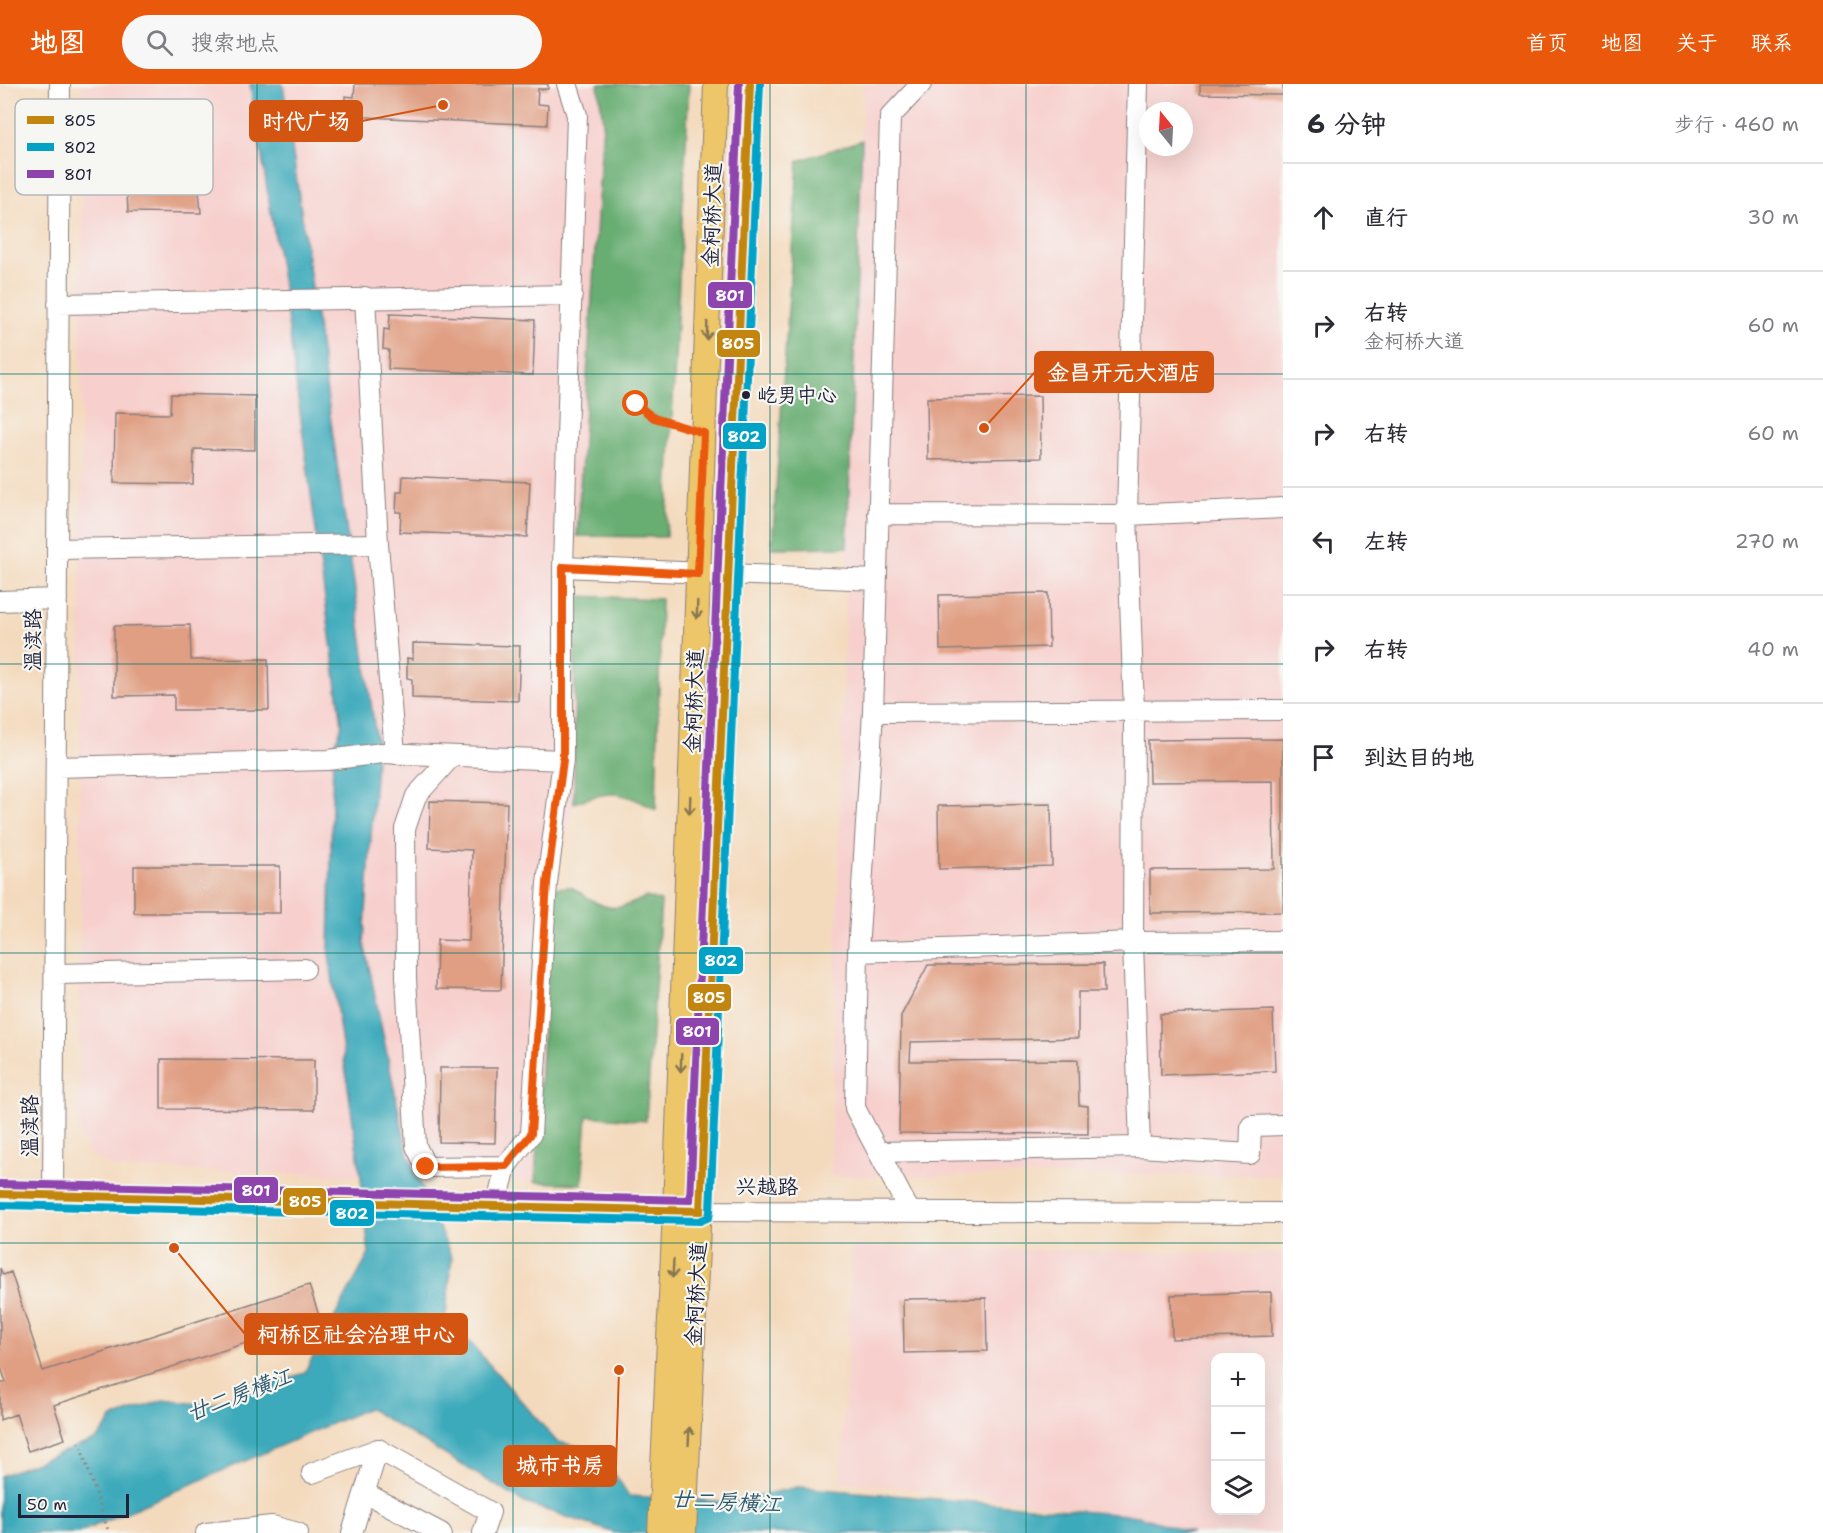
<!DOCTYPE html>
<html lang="zh">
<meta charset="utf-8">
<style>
body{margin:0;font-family:"Shantell Sans","LXGW WenKai TC",sans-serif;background:#f7f7f7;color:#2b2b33}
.controls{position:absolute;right:18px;bottom:18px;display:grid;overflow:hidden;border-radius:12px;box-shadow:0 6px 24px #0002}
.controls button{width:54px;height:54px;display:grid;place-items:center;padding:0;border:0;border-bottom:2px solid #e1e1e2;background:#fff;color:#2b2b33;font:30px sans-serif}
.compass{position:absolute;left:1139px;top:18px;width:54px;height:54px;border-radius:50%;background:#fff;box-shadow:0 6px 24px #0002;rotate:342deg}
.scale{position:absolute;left:18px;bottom:15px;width:111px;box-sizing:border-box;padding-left:6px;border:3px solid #22223b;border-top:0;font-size:16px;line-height:21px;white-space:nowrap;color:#22223b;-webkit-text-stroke:4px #f6f6f2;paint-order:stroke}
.stop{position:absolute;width:18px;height:18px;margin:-14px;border:4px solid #ea580c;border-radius:50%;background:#fff}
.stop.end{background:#ea580c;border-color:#fff;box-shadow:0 2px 6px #0008}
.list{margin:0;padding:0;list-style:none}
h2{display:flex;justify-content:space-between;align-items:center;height:78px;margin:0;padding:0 24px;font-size:26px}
h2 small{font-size:20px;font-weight:400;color:#7c7c81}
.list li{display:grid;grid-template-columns:39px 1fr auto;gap:18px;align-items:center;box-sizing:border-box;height:108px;padding:0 24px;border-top:2px solid #e1e1e2}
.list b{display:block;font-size:22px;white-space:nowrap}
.list p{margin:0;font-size:20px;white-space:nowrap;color:#7c7c81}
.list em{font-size:20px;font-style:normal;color:#7c7c81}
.icon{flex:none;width:33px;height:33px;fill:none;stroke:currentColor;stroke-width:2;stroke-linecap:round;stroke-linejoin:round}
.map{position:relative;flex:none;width:1283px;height:1449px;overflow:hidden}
header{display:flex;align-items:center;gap:36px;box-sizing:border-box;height:84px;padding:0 30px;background:#ea580c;color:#fff}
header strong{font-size:28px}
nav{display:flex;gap:33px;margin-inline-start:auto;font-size:21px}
.search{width:420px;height:54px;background:#f7f7f7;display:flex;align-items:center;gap:15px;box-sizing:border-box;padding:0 21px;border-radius:33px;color:#7c7c81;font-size:22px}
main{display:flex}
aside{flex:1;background:#fff}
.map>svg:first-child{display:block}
.built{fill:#f7d0cd;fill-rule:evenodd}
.forest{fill:#68ad72;stroke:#456856;stroke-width:1.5}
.water{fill:#3daabb;stroke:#30667b;stroke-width:1.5}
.building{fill:#e09f83}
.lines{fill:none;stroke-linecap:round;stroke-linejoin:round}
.minor-casing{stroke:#8b7e7c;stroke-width:22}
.major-casing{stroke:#8b7e7c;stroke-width:26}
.path{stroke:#8b7e7c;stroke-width:3;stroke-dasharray:1.5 4.5;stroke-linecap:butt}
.minor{stroke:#fff;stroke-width:20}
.major{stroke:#ecc669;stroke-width:24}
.bus-1-casing{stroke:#f6f6f2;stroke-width:12}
.bus-2-casing{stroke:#f6f6f2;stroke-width:12}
.bus-3-casing{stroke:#f6f6f2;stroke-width:12}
.bus-1{stroke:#c2850f;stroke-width:8}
.bus-2{stroke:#02a2c7;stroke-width:8}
.bus-3{stroke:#8e44ad;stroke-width:8}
.oneway{stroke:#877452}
.route{stroke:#ea580c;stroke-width:8}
.grid{fill:none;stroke:#0f766e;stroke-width:1.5;stroke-opacity:0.55}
.bus-dot{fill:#22223b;stroke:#f6f6f2;stroke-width:2}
.labels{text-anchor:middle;stroke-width:4.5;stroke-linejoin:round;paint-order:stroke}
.bus-label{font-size:20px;fill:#22223b;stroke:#f6f6f2;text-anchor:start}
.street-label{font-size:21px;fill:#22223b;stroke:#f6f6f2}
.water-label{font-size:22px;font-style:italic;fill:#2d586e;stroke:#f6f6f2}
.key{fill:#f6f6f2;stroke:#b6b6bb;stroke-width:1.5}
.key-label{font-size:16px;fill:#22223b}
.leader{fill:none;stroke:#d45411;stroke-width:2}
.callout-dot{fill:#d45411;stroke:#f6f6f2;stroke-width:2}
.callout{fill:#d45411;stroke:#d45411;stroke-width:2}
.callout-label{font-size:22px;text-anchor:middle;font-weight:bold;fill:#fff}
.line-badge{stroke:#f6f6f2;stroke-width:2}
.badge-label{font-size:16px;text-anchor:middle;font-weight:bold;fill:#fff}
</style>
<header>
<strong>地图</strong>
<div class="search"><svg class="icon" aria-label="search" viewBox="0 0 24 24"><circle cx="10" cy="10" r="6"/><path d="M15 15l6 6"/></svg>搜索地点</div>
<nav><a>首页</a><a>地图</a><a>关于</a><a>联系</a></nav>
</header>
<main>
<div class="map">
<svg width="1283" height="1449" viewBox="0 0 1283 1449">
<rect width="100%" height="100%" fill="#f6f6f2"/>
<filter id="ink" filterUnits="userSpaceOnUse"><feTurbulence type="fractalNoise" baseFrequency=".0167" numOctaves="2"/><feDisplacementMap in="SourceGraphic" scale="12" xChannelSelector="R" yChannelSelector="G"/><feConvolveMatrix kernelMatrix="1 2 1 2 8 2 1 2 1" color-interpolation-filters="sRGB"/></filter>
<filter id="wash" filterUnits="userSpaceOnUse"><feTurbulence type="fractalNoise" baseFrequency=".008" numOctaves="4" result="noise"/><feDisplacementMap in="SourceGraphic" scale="24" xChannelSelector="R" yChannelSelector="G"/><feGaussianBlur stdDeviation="1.35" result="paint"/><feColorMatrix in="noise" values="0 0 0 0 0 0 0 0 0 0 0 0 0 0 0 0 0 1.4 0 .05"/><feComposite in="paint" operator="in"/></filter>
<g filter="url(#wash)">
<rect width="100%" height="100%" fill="#f4dabd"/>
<path class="built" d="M82,0h516l5,38 -26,414 -3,267 -23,85 -16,294 -420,-14 -23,-11 -13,-22z
M863,0h420v1091l-453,1 17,-629zM1148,27h36v36h-36z
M852,1163l431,7v279h-91l-54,-17 -297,-35zM1216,1274h44v152h-44z"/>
<path class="forest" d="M598,0h91l-23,453 -89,-1 26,-414z
M862,56l-15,407 -75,1 26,-387z
M575,512l86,3 -5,211c-34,-19 -45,-21 -82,-7z
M571,803c32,20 39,29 75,10l15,4 -15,220 -59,-5 -5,68 -47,-2 16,-294z"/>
<path class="water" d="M250,0h33l94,661 -13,198 43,208 45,107 -6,57 111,127 42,8 30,46 103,6 66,-15 340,29 54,17h-577l-90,-30 -157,-95 -290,125h-78v-57l97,-37 16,-21 50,-18 46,5 95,-32 65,-119 -8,-76 -32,-224 4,-202 9,-27 -59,-439z"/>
<g id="blocks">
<path class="building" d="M355,0h193v5h-10l-1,15 11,1 -1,20 -203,-9 1,-20 9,1z
M1200,0h83v11l-83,-1z
M200,47l11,26 -19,10 -1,13 7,-1 3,34 -73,-1 -1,-19 11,-1v-10h-15l-2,-31 31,-2 25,-5z
M390,230l145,6 -2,55 -145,-6 1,-19 -6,-1 1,-20 5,1z
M171,310l84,2v54l-61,-1 -1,35 -79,-1 1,-70 55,1z
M1040,312l1,62 -113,2 -1,-62z
M403,392l127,6 -3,55 -127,-5 1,-20h-5l1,-20h5z
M1048,509l1,54 -109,3 -1,-55z
M190,541l1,35 77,-1 1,51h-95v-15l-60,1v-70z
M413,559l107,3 -2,55 -106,-3v-19l-5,-1v-20l6,1z
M1283,655v173l-133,1v-43l124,-1 -1,-88 -124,1 -1,-42z
M430,717l77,2 -6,187 -65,-1 1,-49 32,1 3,-91 -43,-2z
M1051,720l1,62 -113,3 -1,-63z
M134,782h146v47h-146z
M1103,880l1,28h-26v46l-167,4 -1,19 168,-1 1,45 9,1v28l-189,-1 2,-117 27,-51z
M1273,926l2,61 -114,4 -1,-61z
M161,975l153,1v50l-153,-1z
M440,984h57l-2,75 -56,-1z
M0,1184l3,7 8,-3 32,99 266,-86 11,34 -266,86 11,34 -37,12 -12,-37 -16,6v-36l6,-2 -6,-17z
M1271,1208l1,44 -100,3 -1,-44z
M986,1214l1,53 -83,2 -1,-54z"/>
</g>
</g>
<g filter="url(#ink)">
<use href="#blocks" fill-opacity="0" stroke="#8b7e7c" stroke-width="1.5"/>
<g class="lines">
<defs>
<path id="minor" d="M1138,0l-11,431 7,196 -1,231 7,205
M365,213l13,247 17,210
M58,220l514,-9
M878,430l249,1 156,-7
M57,465l321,-5
M563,483l313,13
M0,517l57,-2
M873,628l410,-2
M452,672l-36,40 -11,33 1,149 10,168 10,21 80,-1
M56,683l272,-7 54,-7 181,7
M858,868l275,-10 150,-1
M55,890l250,-5
M878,1068l262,-5 110,7 1,-28 32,-1
M0,1110l450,10 225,7 608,2
M53,1111l7,-1111
M496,1122l10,-40 25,-32 16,-251 16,-123v-193l14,-452 -10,-31
M910,1128l-55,-104 3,-156 15,-240 17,-595 31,-33
M312,1389l66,-24 112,63 -7,21
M365,1409l76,40
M206,1449l66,-7 26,7
M352,1449l26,-84"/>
<path id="major" d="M660,1449l15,-322 41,-1127
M684,1449l66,-1449"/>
</defs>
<use href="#minor" class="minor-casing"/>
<use href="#major" class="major-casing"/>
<path class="path" d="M636,319l18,15 31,9
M79,1358l30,91"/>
<use href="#minor" class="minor"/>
<use href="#major" class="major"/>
<defs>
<path id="bus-1" d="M0,1110l700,17 50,-1127"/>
<path id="bus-2" d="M0,1121l700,16 9,-4 1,-6 50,-1127"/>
<path id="bus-3" d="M0,1100l690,16 49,-1116"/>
</defs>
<use href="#bus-1" class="bus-1-casing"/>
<use href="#bus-2" class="bus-2-casing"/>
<use href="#bus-3" class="bus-3-casing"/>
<use href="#bus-1" class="bus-1"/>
<use href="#bus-2" class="bus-2"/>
<use href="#bus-3" class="bus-3"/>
</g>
<defs><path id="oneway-shaft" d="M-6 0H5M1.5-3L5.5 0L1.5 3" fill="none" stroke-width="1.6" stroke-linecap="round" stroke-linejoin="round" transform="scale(1.5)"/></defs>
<g class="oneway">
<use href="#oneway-shaft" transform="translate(707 247) rotate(92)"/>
<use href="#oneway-shaft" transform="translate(697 526) rotate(92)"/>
<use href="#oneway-shaft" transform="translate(690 721) rotate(92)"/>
<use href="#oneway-shaft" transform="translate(681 979) rotate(92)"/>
<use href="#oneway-shaft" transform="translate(673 1185) rotate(93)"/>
<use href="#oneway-shaft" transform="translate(689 1352) rotate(-87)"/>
</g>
</g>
<g class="lines" filter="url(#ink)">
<path class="route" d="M426,1083l80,-1 25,-32 16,-251 16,-123v-193l135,7 6,-141 -50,-15 -18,-14"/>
</g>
<path class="grid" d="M257,0v1449M513,0v1449M770,0v1449M1026,0v1449M0,290h1283M0,580h1283M0,869h1283M0,1159h1283"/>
<circle class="bus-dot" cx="746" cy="311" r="5"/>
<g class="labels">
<g class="bus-label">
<text x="757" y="318">屹男中心</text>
</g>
<g class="street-label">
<text transform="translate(712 131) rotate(-88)" y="7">金柯桥大道</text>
<text transform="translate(33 556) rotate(-90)" y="7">温渎路</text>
<text transform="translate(694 617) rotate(-88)" y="7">金柯桥大道</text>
<text transform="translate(30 1042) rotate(-90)" y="7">温渎路</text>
<text x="767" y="1110">兴越路</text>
<text transform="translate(696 1210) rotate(-87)" y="7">金柯桥大道</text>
</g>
<g class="water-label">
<text transform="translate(239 1310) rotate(-21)" y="8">廿二房横江</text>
<text transform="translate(726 1417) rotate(3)" y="8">廿二房横江</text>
</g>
</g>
<rect x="15" y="15" width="198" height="96" rx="9" class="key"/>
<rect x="27" y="32" width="27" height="8" fill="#c2850f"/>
<rect x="27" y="59" width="27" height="8" fill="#02a2c7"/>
<rect x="27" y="86" width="27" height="8" fill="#8e44ad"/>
<g class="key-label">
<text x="64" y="42">805</text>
<text x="64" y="69">802</text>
<text x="64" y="96">801</text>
</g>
<path class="leader" d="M443 21L362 37M984 344L1035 288M174 1164L245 1250M619 1286L616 1382"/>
<g class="callout-dot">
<circle cx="443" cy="21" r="6"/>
<circle cx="984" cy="344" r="6"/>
<circle cx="174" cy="1164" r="6"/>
<circle cx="619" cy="1286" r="6"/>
</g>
<g class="callout">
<rect x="250" y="17" width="112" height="40" rx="6"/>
<rect x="1035" y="268" width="178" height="40" rx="6"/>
<rect x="245" y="1230" width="222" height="40" rx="6"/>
<rect x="504" y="1362" width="112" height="40" rx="6"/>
</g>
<g class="callout-label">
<text x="306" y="45">时代广场</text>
<text x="1124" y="296">金昌开元大酒店</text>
<text x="356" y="1258">柯桥区社会治理中心</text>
<text x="560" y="1389">城市书房</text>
</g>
<g class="line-badge">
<rect x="707" y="197" width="46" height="28" rx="6" fill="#8e44ad"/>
<rect x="716" y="245" width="45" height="29" rx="6" fill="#c2850f"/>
<rect x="722" y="338" width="45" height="28" rx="6" fill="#02a2c7"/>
<rect x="698" y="862" width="46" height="29" rx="6" fill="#02a2c7"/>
<rect x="687" y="899" width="45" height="29" rx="6" fill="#c2850f"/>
<rect x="675" y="933" width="45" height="29" rx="6" fill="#8e44ad"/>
<rect x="233" y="1092" width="46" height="28" rx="6" fill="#8e44ad"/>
<rect x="282" y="1103" width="45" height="29" rx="6" fill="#c2850f"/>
<rect x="329" y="1115" width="46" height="28" rx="6" fill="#02a2c7"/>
</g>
<g class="badge-label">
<text x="730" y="217">801</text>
<text x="738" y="265">805</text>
<text x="744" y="358">802</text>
<text x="721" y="882">802</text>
<text x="709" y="919">805</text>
<text x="697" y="953">801</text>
<text x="256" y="1112">801</text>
<text x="305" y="1123">805</text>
<text x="352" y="1135">802</text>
</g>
</svg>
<div class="controls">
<button>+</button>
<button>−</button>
<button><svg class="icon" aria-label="layers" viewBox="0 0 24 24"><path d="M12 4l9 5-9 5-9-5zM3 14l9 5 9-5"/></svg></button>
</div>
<svg class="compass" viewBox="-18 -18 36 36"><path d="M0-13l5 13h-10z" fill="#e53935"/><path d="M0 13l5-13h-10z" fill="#7c7c81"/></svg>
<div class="scale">50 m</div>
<div class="stop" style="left:636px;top:320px"></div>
<div class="stop end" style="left:426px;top:1083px"></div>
</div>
<aside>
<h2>6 分钟<small>步行 · 460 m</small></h2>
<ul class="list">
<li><svg class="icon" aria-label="ahead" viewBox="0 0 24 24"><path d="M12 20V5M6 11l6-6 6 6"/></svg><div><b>直行</b></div><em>30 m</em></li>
<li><svg class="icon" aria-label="right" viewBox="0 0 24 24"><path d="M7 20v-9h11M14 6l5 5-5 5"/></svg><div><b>右转</b><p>金柯桥大道</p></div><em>60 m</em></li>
<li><svg class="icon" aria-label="right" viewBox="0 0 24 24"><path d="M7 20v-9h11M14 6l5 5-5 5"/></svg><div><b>右转</b></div><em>60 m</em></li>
<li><svg class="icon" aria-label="left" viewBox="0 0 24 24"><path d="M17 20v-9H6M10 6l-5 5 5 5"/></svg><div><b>左转</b></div><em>270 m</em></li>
<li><svg class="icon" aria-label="right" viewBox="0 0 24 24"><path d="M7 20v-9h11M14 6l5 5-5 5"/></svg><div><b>右转</b></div><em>40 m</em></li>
<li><svg class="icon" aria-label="arrive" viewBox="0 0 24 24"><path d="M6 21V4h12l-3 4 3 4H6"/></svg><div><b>到达目的地</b></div></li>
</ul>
</aside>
</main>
